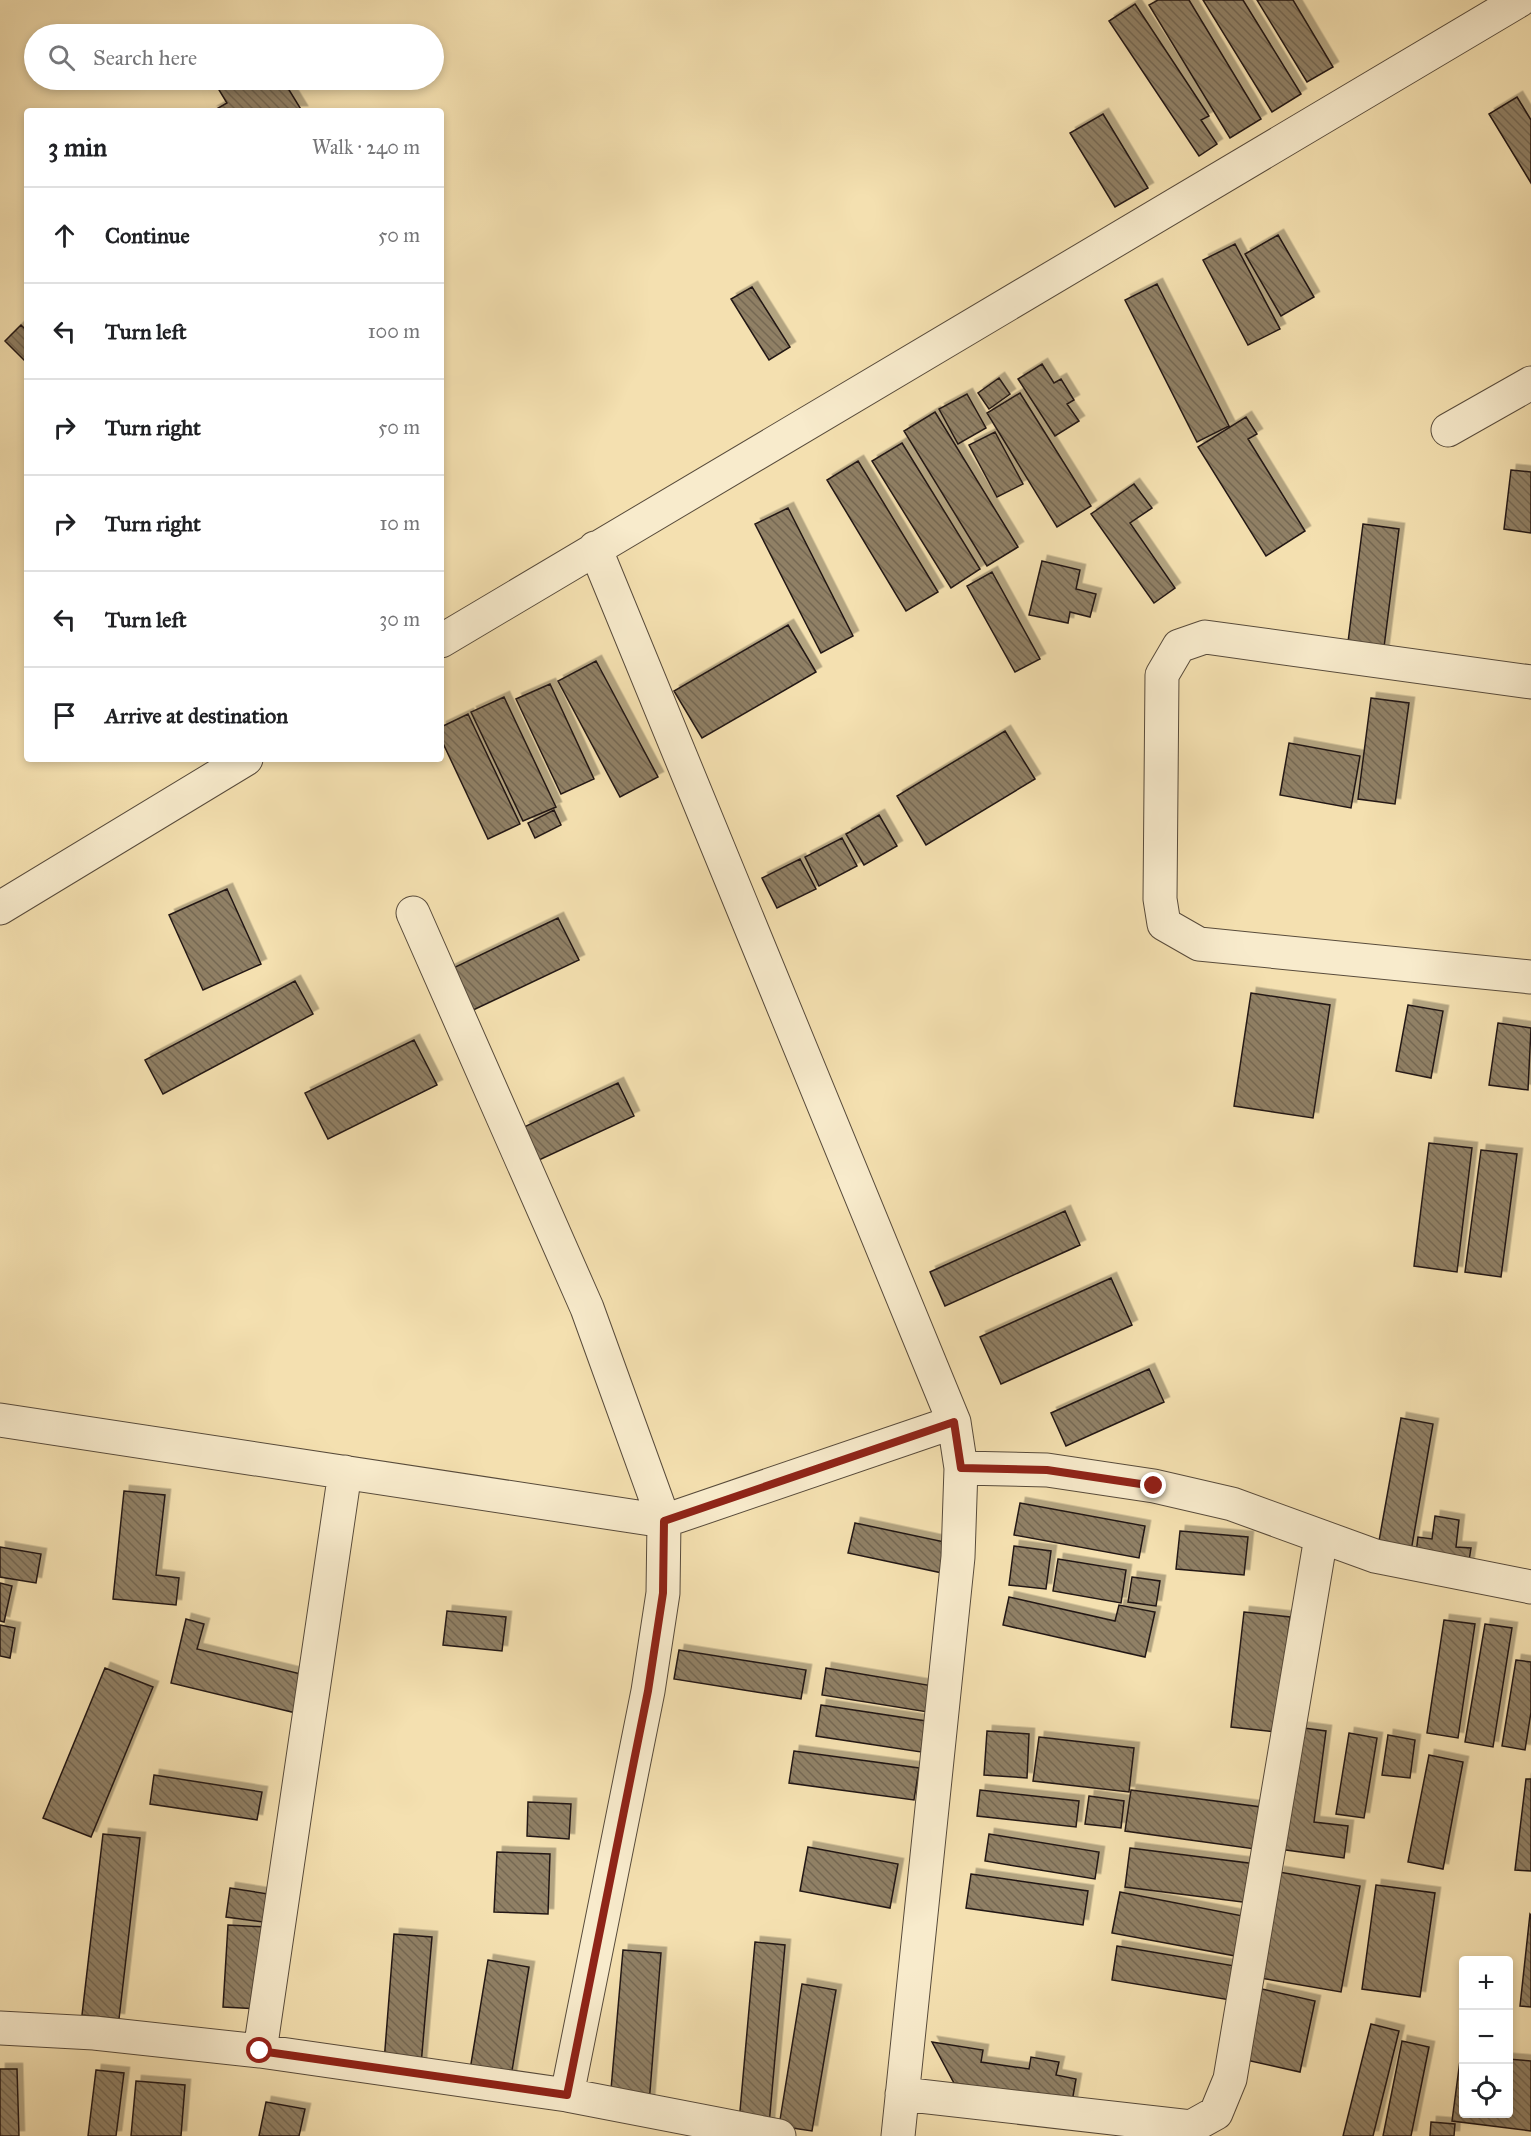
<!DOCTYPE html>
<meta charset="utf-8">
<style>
body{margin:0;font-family:"IM FELL Great Primer",serif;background:#f6f6f6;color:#202124}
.controls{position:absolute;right:18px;bottom:18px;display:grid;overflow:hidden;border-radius:6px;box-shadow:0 3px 9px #0003}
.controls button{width:54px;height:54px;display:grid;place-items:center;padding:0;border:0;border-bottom:2px solid #e0e0e0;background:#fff;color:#202124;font:30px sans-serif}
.stop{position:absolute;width:18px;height:18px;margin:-14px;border:4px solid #8f2418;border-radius:50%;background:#fff}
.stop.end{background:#8f2418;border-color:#fff;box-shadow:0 2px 6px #0008}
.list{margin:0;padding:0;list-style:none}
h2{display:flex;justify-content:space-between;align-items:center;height:78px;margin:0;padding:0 24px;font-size:26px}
h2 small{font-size:20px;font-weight:400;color:#757577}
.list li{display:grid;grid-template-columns:39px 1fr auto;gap:18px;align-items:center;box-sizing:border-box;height:96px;padding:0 24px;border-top:2px solid #e0e0e0}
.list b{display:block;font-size:22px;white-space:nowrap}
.list em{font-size:20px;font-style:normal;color:#757577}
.icon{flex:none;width:33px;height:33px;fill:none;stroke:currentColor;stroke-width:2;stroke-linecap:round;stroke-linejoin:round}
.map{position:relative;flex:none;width:1531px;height:2136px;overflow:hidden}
.search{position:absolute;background:#fff;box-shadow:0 3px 9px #0003;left:24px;top:24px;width:420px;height:66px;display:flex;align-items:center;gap:15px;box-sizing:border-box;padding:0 21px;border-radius:33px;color:#757577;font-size:22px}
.panel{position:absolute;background:#fff;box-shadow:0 3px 9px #0003;left:24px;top:108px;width:420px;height:654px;border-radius:6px}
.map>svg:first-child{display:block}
.building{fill:url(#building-back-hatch);stroke:#241914;stroke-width:1.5;filter:url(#shadow)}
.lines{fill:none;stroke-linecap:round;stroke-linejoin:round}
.minor-casing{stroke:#584b3b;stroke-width:35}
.minor{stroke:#f8ebcc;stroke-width:33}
.route{stroke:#8f2418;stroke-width:8}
</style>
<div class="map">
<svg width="1531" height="2136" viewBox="0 0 1531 2136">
<defs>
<pattern id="building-back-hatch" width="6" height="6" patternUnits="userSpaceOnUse" patternTransform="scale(1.5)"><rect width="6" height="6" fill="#908065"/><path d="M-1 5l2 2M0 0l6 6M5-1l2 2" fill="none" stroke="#756852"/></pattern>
<filter id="shadow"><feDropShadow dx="5.5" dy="-5.5" stdDeviation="0" flood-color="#0004"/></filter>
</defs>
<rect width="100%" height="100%" fill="#f4e0b0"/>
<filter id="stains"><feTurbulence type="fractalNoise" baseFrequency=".00333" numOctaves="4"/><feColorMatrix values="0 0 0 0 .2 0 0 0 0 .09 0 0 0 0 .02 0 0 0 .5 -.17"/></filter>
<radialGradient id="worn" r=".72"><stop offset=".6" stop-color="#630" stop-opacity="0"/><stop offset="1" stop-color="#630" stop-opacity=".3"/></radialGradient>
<path class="building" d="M1158,0h31l72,119 -31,19 -81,-133z
M1203,0h40l58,94 -29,18z
M1257,0h36l40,67 -26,15z
M1135,4l74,112 -8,4 16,24 -18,12 -90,-135z
M213,80h70l19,31h-89l14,-8z
M1517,97l14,23v63l-42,-69z
M1103,114l45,74 -33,19 -45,-74z
M1278,235l36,62 -33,19 -36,-62z
M1235,244l45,85 -32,16 -45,-85z
M1157,284l72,142 -32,16 -72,-142z
M752,287l38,60 -21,13 -38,-61z
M21,325l6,6v32l-22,-22z
M1042,364l12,19 7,-4 13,21 -7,4 12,17 -24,15 -37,-57z
M999,378l11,16 -21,15 -11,-16z
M1020,393l71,113 -34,21 -70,-114z
M967,394l19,34 -28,16 -19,-35z
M935,412l83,135 -31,19 -83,-135z
M1246,417l11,17 -9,5 57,92 -39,25 -68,-109z
M995,432l28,52 -26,13 -28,-52z
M902,443l78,126 -29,19 -79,-127z
M858,461l80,131 -32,19 -79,-131z
M1511,470l20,2v61l-27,-4z
M1134,484l18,24 -22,15 45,65 -21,15 -63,-89z
M788,508l65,128 -32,17 -66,-129z
M1363,524l36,5 -16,126 -36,-5z
M1042,561l38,9 -4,19 20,5 -6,23 -20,-5 -2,11 -39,-8z
M992,572l48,87 -25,13 -48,-86z
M788,625l28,47 -114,66 -28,-47z
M596,661l62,116 -38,20 -62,-116z
M550,684l44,95 -33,15 -45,-95z
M504,697l52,110 -33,14 -52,-109z
M1371,698l38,5 -14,101 -37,-5z
M468,714l52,110 -32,15 -47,-100v-12z
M1005,731l30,48 -109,66 -29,-49z
M1289,743l71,13 -9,52 -71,-13z
M554,810l7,15 -26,13 -7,-15z
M879,815l18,31 -33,19 -18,-31z
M842,838l15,28 -38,20 -14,-29z
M800,859l16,30 -39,19 -15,-30z
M227,889l34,75 -58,26 -34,-75z
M558,918l21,42 -110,52 -20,-42z
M295,981l18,33 -150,80 -18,-34z
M1251,993l79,12 -17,113 -79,-12z
M1408,1005l35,6 -12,67 -35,-7z
M1498,1023l33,5 -3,62 -39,-5z
M414,1040l23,45 -109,54 -23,-46z
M618,1083l16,33 -95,44 -15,-33z
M1429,1143l43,5 -15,124 -43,-6z
M1481,1150l36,4 -16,123 -36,-5z
M1065,1211l15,34 -135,61 -15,-34z
M1111,1278l21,47 -131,59 -21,-47z
M1149,1369l15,33 -98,44 -15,-33z
M1401,1418l32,6 -23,133 -33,-5z
M124,1491l41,4 -9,80 23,3 -3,27 -63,-6z
M1020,1503l125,23 -6,32 -125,-23z
M1435,1516l24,4 -3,27 15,1 -3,19 -53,-6 3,-24 14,2z
M855,1523l99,21 -7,30 -99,-21z
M1180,1531l68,6 -4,38 -68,-6z
M1014,1546l37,5 -5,38 -37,-4z
M0,1547l41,7 -5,29 -36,-6z
M1058,1559l68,11 -5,33 -68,-12z
M1132,1577l28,4 -4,25 -28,-4z
M0,1583l12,3 -8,36 -4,-1z
M1009,1597l106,24 4,-16 36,7 -10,45 -142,-32z
M447,1611l59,6 -4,34 -59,-6z
M1244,1612l46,5 -13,115 -46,-5z
M186,1619l18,5 -7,25 108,26 -9,38 -125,-30z
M1444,1620l31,4 -17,114 -31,-5z
M1485,1624l27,4 -19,119 -28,-5z
M0,1625l15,3 -5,30 -10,-2z
M679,1650l127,20 -5,29 -127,-20z
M1516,1660l15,2v50l-6,38 -23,-4z
M105,1668l48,19 -62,150 -48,-19z
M826,1668l113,19 -5,26 -112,-18z
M821,1705l105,16 -5,31 -105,-16z
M1296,1727l30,4 -12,91 34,4 -4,32 -65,-9z
M987,1731l42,3 -2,44 -43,-3z
M1349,1733l28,5 -13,80 -28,-4z
M1388,1735l27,5 -5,38 -28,-3z
M1039,1737l95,11 -5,44 -96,-11z
M794,1751l125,17 -5,32 -125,-17z
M1429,1755l34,7 -20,107 -35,-7z
M154,1775l108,17 -5,28 -107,-16z
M1526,1779h5v92l-16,-1z
M980,1790l99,11 -3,26 -99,-11z
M1131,1790l130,17 -6,42 -130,-18z
M1089,1796l35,5 -3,27 -36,-4z
M528,1802l43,2 -2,35 -42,-3z
M103,1834l37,4 -21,181 -37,-4z
M989,1834l110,18 -4,27 -110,-18z
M808,1847l90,17 -8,44 -90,-17z
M1130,1848l126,16 -6,39 -125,-16z
M497,1852l53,2 -2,60 -54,-2z
M1279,1872l81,14 -19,106 -81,-14z
M971,1874l117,17 -5,34 -117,-17z
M1376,1885l59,8 -15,104 -58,-8z
M230,1888l45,7 -5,28 -44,-6z
M1120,1892l128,25 -7,40 -129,-24z
M1530,1914l1,1v92l-11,-1z
M228,1925l38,2 -4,82 -39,-2z
M394,1934l38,3 -11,128 -37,-3z
M755,1942l30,3 -16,180 -30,-3z
M1117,1946l118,20 -5,34 -118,-20z
M623,1950l38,3 -12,151 -39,-3z
M488,1960l41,7 -18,110 -41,-7z
M802,1984l34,6 -24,141 -33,-5z
M1262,1989l53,12 -15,71 -54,-12z
M1371,2024l28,7 -26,105h-30z
M1402,2041l27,6 -18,89h-28z
M932,2042l51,8 -2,12 48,7 2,-12 28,5 -3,13 20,4 -4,23 -118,-19z
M1461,2053h3v61h44v-55l23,2v70l-79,-10z
M0,2069h17l2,67h-19z
M96,2070l28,3 -8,63h-28z
M136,2081l49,4 -4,51h-50z
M266,2102l39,7 -6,27h-40z
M1431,2122l24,2 -1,12h-24z"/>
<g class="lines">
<defs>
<path id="minor" d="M1448,430l83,-47
M595,548l359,874 7,46 -3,89 -60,579
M441,641l1079,-641
M1531,682l-326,-45 -26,9 -17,29 -2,224 4,25 35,20 332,33
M0,908l246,-149
M413,913l174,395 77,213 290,-99
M0,1420l664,101 -1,72 -15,98 -81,404
M961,1468l86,2 107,16 78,18 143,52 156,31
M0,2028l94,5 166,18 307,44 212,41
M260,2051l85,-579
M902,2094l289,33 25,-14 14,-34 91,-542"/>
</defs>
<use href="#minor" class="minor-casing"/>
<use href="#minor" class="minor"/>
</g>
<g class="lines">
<path class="route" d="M260,2051l307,44 81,-404 15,-98 1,-72 290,-99 7,46 86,2 107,16"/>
</g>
<rect width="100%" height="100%" filter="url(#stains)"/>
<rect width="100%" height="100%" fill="url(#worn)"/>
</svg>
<div class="controls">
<button>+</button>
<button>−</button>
<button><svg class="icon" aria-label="locate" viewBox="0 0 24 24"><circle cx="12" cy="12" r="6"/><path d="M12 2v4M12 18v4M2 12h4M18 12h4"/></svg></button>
</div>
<div class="stop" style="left:260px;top:2051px"></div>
<div class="stop end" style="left:1154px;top:1486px"></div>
<div class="search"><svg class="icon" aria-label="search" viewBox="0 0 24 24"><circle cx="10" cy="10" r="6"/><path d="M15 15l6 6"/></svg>Search here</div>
<section class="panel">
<h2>3 min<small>Walk · 240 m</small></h2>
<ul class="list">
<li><svg class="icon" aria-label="ahead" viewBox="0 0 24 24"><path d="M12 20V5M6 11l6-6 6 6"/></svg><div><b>Continue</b></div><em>50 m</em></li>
<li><svg class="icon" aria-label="left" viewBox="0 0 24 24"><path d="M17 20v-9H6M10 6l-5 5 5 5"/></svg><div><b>Turn left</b></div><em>100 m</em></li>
<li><svg class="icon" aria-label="right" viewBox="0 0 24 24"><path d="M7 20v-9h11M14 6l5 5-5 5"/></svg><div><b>Turn right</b></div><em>50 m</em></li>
<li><svg class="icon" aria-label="right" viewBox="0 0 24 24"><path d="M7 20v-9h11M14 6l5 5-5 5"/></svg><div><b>Turn right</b></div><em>10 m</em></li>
<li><svg class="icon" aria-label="left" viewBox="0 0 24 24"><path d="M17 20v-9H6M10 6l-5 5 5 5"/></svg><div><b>Turn left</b></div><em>30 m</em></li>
<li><svg class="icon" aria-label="arrive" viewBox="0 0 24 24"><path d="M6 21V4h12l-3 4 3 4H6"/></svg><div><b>Arrive at destination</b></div></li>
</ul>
</section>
</div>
